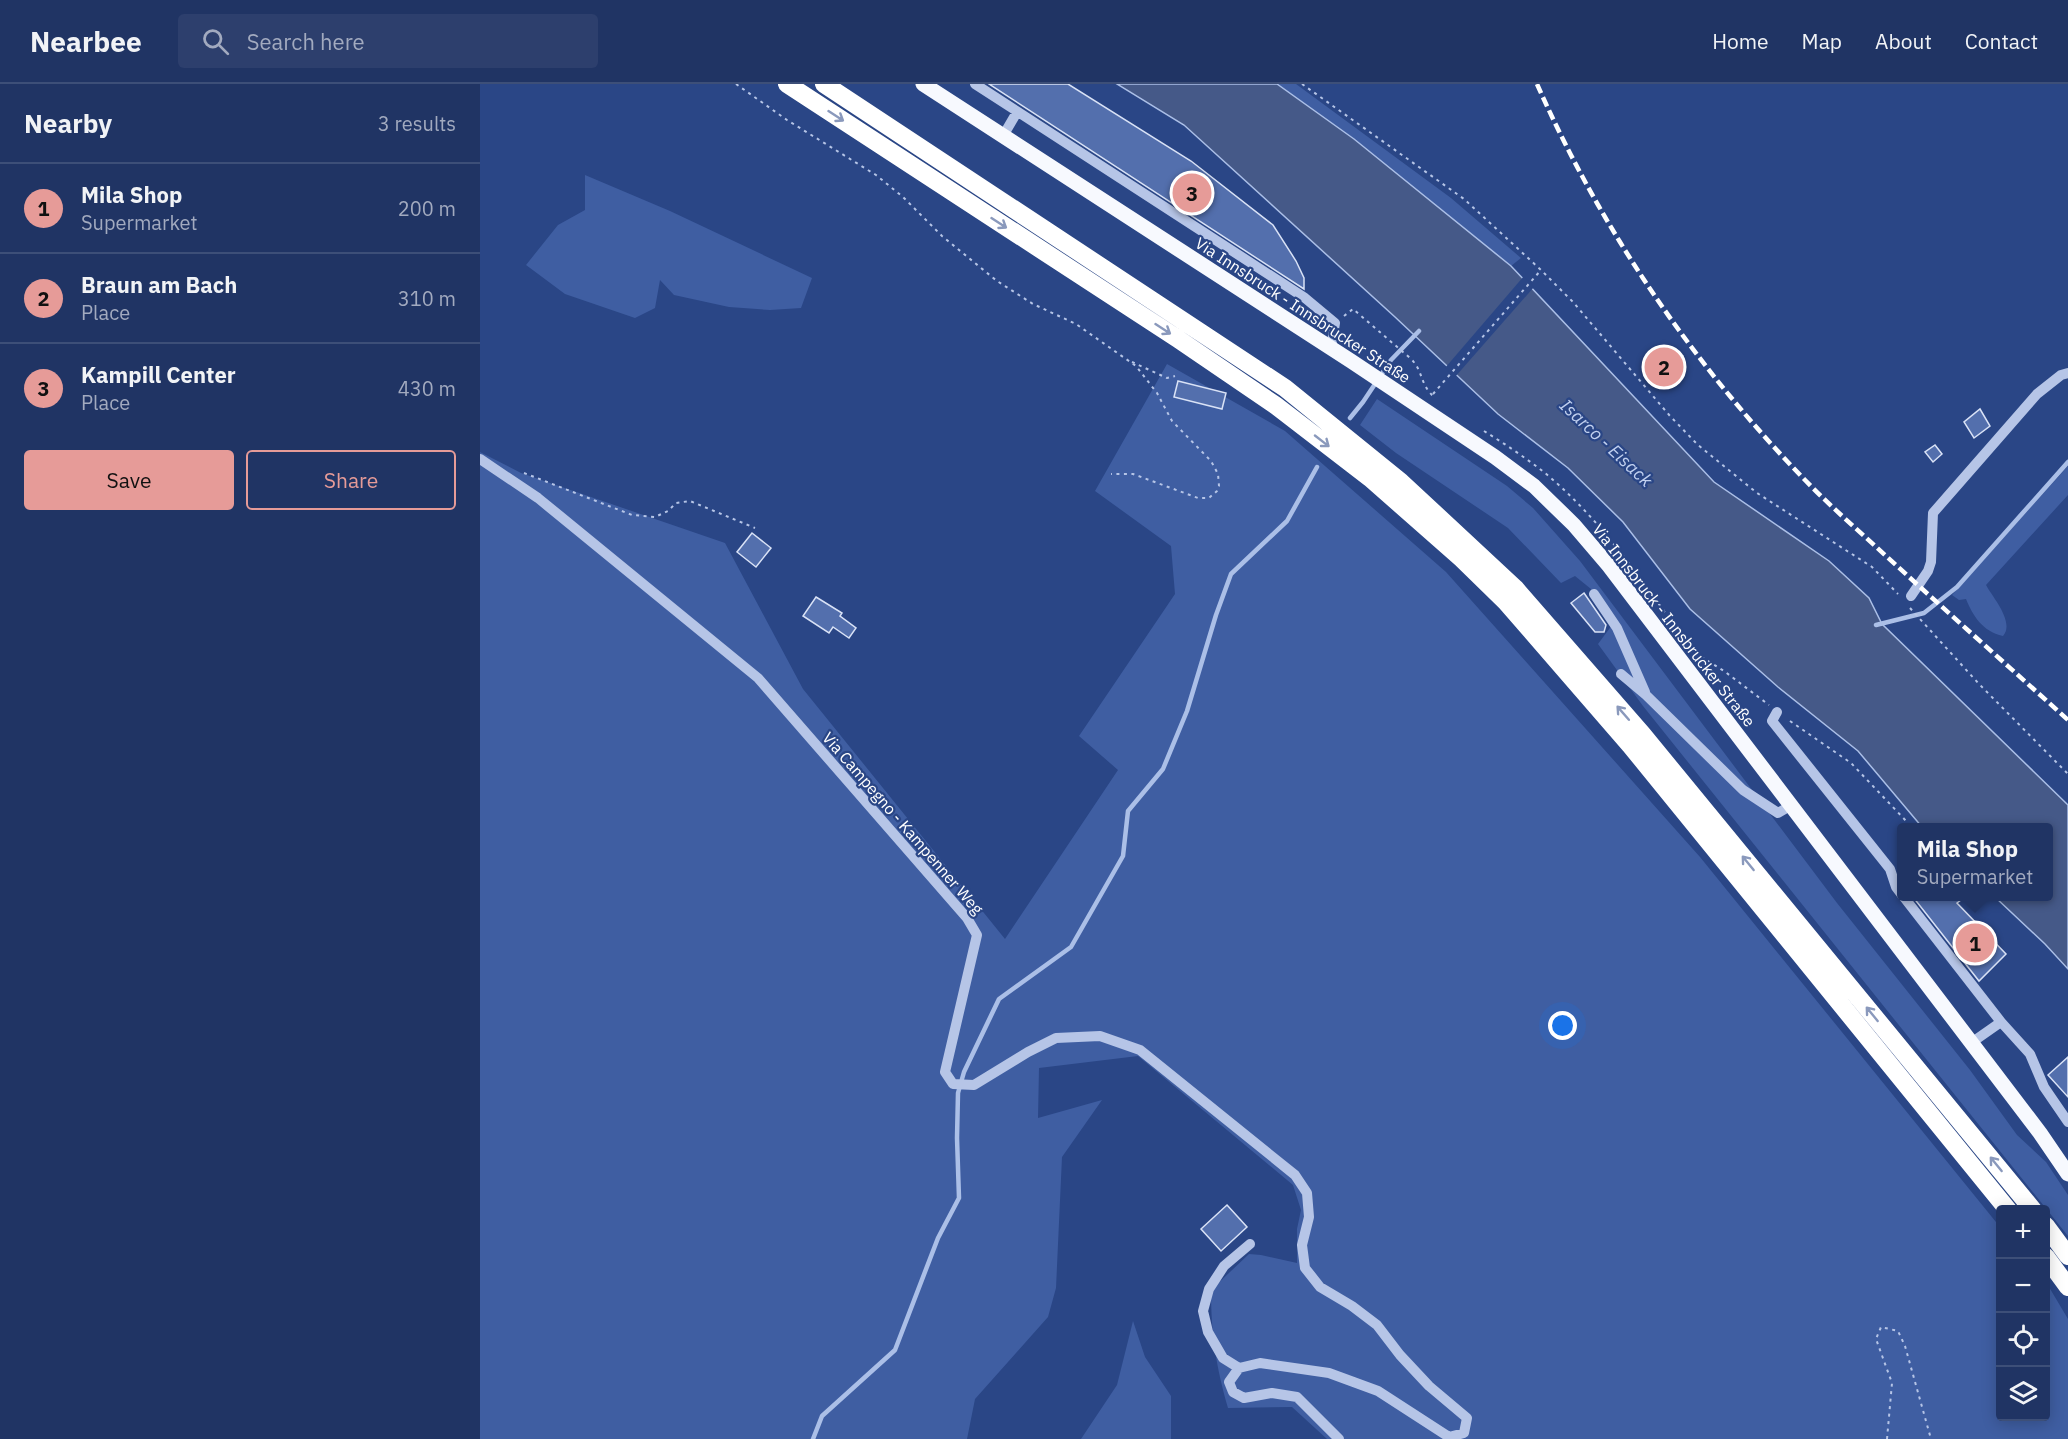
<!DOCTYPE html>
<meta charset="utf-8">
<style>
body{margin:0;font-family:"IBM Plex Sans",sans-serif;background:#2d3f6d;color:#f1f3f6}
.controls{position:absolute;right:18px;bottom:18px;display:grid;overflow:hidden;border-radius:6px;box-shadow:0 3px 15px #0003}
.controls button{width:54px;height:54px;display:grid;place-items:center;padding:0;border:0;border-bottom:2px solid #3d4f78;background:#203464;color:#f1f3f6;font:30px sans-serif}
.you{position:absolute;left:1083px;top:942px;width:21px;height:21px;margin:-15px;border:4px solid #fff;border-radius:50%;background:#1a73e8;box-shadow:0 0 0 9px #1a73e833}
.badge{display:grid;place-items:center;width:39px;height:39px;border-radius:50%;background:#e69b98;color:#111;font-size:20px;font-weight:700}
.pin{position:absolute;translate:-50% -50%;border:3px solid #fff;box-shadow:0 2px 6px #0006}
.popup{position:absolute;left:1417px;top:739px;width:156px;height:78px;box-sizing:border-box;display:grid;place-content:center;border-radius:6px;background:#203464;filter:drop-shadow(0 2px 4px #0005);font-size:20px;white-space:nowrap;color:#a2aabf}
.popup b{font-size:22px;color:#f1f3f6}
.popup::after{content:'';position:absolute;left:50%;top:100%;margin-left:-12px;border:12px solid transparent;border-top-color:#203464}
.list{margin:0;padding:0;list-style:none}
h2{display:flex;justify-content:space-between;align-items:center;height:78px;margin:0;padding:0 24px;font-size:26px}
h2 small{font-size:20px;font-weight:400;color:#a2aabf}
.list li{display:grid;grid-template-columns:39px 1fr auto;gap:18px;align-items:center;box-sizing:border-box;height:90px;padding:0 24px;border-top:2px solid #3d4f78}
.list b{display:block;font-size:22px;white-space:nowrap}
.list p{margin:0;font-size:20px;white-space:nowrap;color:#a2aabf}
.list em{font-size:20px;font-style:normal;color:#a2aabf}
.actions{display:flex;gap:12px;padding:18px 24px}
.actions a{flex:1;padding:14px 0;border:2px solid #e69b98;border-radius:6px;text-align:center;font-size:21px;color:#e69b98}
.actions .main{background:#e69b98;color:#111}
.icon{flex:none;width:33px;height:33px;fill:none;stroke:currentColor;stroke-width:2;stroke-linecap:round;stroke-linejoin:round}
.map{position:relative;flex:none;width:1588px;height:1355px;overflow:hidden}
header{display:flex;align-items:center;gap:36px;box-sizing:border-box;height:84px;padding:0 30px;background:#203464;border-bottom:2px solid #3d4f78}
header strong{font-size:28px}
nav{display:flex;gap:33px;margin-inline-start:auto;font-size:21px}
.search{width:420px;height:54px;background:#2d3f6d;display:flex;align-items:center;gap:15px;box-sizing:border-box;padding:0 21px;border-radius:6px;color:#a2aabf;font-size:22px}
main{display:flex}
aside{flex:1;background:#203464}
.map>svg:first-child{display:block}
.green{fill:#3f5ea2}
.water{fill:#455988;stroke:#abbfe7;stroke-width:1.5}
.pier{fill:#2a4686}
.lines{fill:none;stroke-linecap:round;stroke-linejoin:round}
.stream{stroke:#abbfe7;stroke-width:4.5}
.building{fill:#536fad;stroke:#d9e2f6;stroke-width:1.5}
.path{stroke:#b6c5e7;stroke-width:2;stroke-dasharray:3 4.5;stroke-linecap:butt}
.minor{stroke:#b6c5e7;stroke-width:10}
.major{stroke:#f7f9fe;stroke-width:15}
.highway{stroke:#fff;stroke-width:18}
.rail{stroke:#fff;stroke-width:4.5;stroke-dasharray:10 4.5;stroke-linecap:butt}
.oneway{stroke:#8a99bc}
.labels{text-anchor:middle;stroke-width:4.5;stroke-linejoin:round;paint-order:stroke}
.street-label{font-size:16px;fill:#fff;stroke:#2a4686}
.water-label{font-size:18px;font-style:italic;fill:#c1d0ef;stroke:#2a4686}
</style>
<header>
<strong>Nearbee</strong>
<div class="search"><svg class="icon" aria-label="search" viewBox="0 0 24 24"><circle cx="10" cy="10" r="6"/><path d="M15 15l6 6"/></svg>Search here</div>
<nav><a>Home</a><a>Map</a><a>About</a><a>Contact</a></nav>
</header>
<main>
<aside>
<h2>Nearby<small>3 results</small></h2>
<ul class="list">
<li><span class="badge">1</span><div><b>Mila Shop</b><p>Supermarket</p></div><em>200 m</em></li>
<li><span class="badge">2</span><div><b>Braun am Bach</b><p>Place</p></div><em>310 m</em></li>
<li><span class="badge">3</span><div><b>Kampill Center</b><p>Place</p></div><em>430 m</em></li>
</ul>
<div class="actions"><a class="main">Save</a><a>Share</a></div>
</aside>
<div class="map">
<svg width="1588" height="1355" viewBox="0 0 1588 1355">
<rect width="100%" height="100%" fill="#2a4686"/>
<path class="green" d="M797,0h19l155,114 70,60 -10,8 -157,-127z
M105,91l85,36 142,67 -11,30 -31,2 -41,-3 -55,-12 -14,-15 -5,28 -20,10 -70,-24 -39,-29 32,-40 27,-15z
M687,280l118,67 161,141 254,285 300,370v189h46v-134l22,37v120h-741l-35,-32 -64,1c-12,-42 -17,-74 -17,-118l38,-36 12,1 36,8v-34l4,-19 -8,-25 -155,-129 -99,12 -1,50 64,-18 -40,57 -6,131 -8,29 -73,82 -8,40h-487v-987l41,21 204,70 78,146 202,250 113,-169 -39,-34 96,-142 -4,-48 -76,-55z
M897,315l130,87 26,22 47,53 257,342 133,167 47,65 29,27 22,33v41l-425,-530 -45,-62 17,-23 -24,-32 -16,-13 -14,7 -53,-55 -112,-75 -36,-28z
M1588,382v29l-82,90c7,13 29,37 17,51 -21,-5 -30,-20 -37,-37l-7,1 -7,-5z
M653,1237l12,36 26,39v43h-90l36,-54z"/>
<path class="water" d="M637,0h160l77,55 157,127 203,216 115,79 40,37 13,26 186,181v164l-23,-25 -50,-47 53,-1v-68l-126,-1 -64,-76 -80,-64 -88,-78 -67,-87 -55,-54 -70,-54 -103,-97 -211,-192z"/>
<path class="pier" d="M1044,192l10,11 -79,90 -10,-9z"/>
<g class="lines">
<path class="stream" d="M870,334l13,-16 28,-42 28,-29
M1396,541l48,-12 33,-26 111,-125
M333,1355l9,-23 73,-66 43,-112 21,-40 -2,-60 1,-45 6,-21 35,-73 72,-52 52,-91 5,-45 35,-42 24,-58 29,-96 15,-41 56,-53 30,-54"/>
</g>
<path class="building" d="M509,0h79l123,77 82,64 23,36 8,17v11z
M1175,264l28,8 -9,30 -28,-8z
M698,297l48,12 -4,16 -48,-12z
M1500,325l10,17 -16,12 -10,-16z
M1455,361l7,9 -9,8 -8,-10z
M272,449l19,15 -15,19 -19,-15z
M1104,509l22,32 -2,7h-9l-24,-29z
M336,513l26,16 -2,3 16,12 -7,10 -16,-11 -4,6 -26,-17z
M1433,813h52l-8,6 49,51 -27,27z
M1588,973v40l-20,-22z
M747,1121l20,22 -26,24 -20,-22z"/>
<g class="lines">
<path class="path" d="M256,0l51,36 89,55 27,22 39,39 55,45 36,23 43,20 60,42 21,27 15,28 39,40 7,13 1,12 -2,5 -8,7h-11l-65,-24h-22
M822,0l162,115 77,71 32,32 97,114 28,29 59,48 115,74 26,27
M864,232l9,-7 57,49c14,13 9,26 25,40
M652,278l35,16 8,-2
M953,310l108,-124
M1004,347c21,13 42,27 61,42 51,42 91,99 129,152
M44,389l108,42 23,2 13,-6 8,-8 14,-2 65,27
M1430,524l69,76 89,90
M1215,569l29,18 45,34
M1310,637l61,42 57,60
M1407,1355l5,-56 -16,-44 5,-12 17,4 7,15 26,93"/>
<path class="minor" d="M495,0l330,214 30,25 -4,25
M523,52l14,-24
M0,375l58,39 220,180 209,240 10,17 -32,137 8,12 21,1 54,-33 28,-14 44,-2 40,14 155,125 12,18 2,24 -7,28 3,23 15,19 32,19 25,19 23,30 29,31 38,32 -3,15 -15,4 -71,-46 -49,-18 -69,-10 -21,5 -10,14 4,10 11,6 28,-5 25,4 42,42
M1114,510l23,34 28,64
M1431,512l17,-25 3,-9 2,-49 104,-119 24,-19 7,-2
M1141,590l25,21 97,95 35,23 12,-7
M1297,628l-5,9 118,148 6,18 6,8
M1423,812l98,126 -30,21
M1521,938l29,32 14,33 24,35
M759,1284l-16,-10 -15,-26 -5,-21 6,-22 15,-23 26,-22"/>
<path class="major" d="M443,0l428,277 144,96 39,29 40,39 35,41 431,567 28,41"/>
<path class="highway" d="M307,0l391,255 97,66 95,73 92,81 44,43 124,143 378,465
M344,0l461,304 116,94 114,106 128,147 390,475
M1566,1142l22,30
M1566,1173l22,30"/>
<path class="rail" d="M1057,0c65,147 157,282 269,397 25,26 53,50 79,74 61,56 122,110 183,165"/>
</g>
<defs><path id="oneway-shaft" d="M-6 0H5M1.5-3L5.5 0L1.5 3" fill="none" stroke-width="1.6" stroke-linecap="round" stroke-linejoin="round" transform="scale(1.5)"/></defs>
<g class="oneway">
<use href="#oneway-shaft" transform="translate(356 32) rotate(33)"/>
<use href="#oneway-shaft" transform="translate(519 139) rotate(33)"/>
<use href="#oneway-shaft" transform="translate(683 245) rotate(33)"/>
<use href="#oneway-shaft" transform="translate(842 357) rotate(38)"/>
<use href="#oneway-shaft" transform="translate(1143 629) rotate(-131)"/>
<use href="#oneway-shaft" transform="translate(1268 779) rotate(-129)"/>
<use href="#oneway-shaft" transform="translate(1392 930) rotate(-129)"/>
<use href="#oneway-shaft" transform="translate(1516 1080) rotate(-129)"/>
</g>
<g class="labels">
<g class="street-label">
<text transform="translate(823 226) rotate(33)" y="6">Via Innsbruck - Innsbrucker Straße</text>
<text transform="translate(1194 541) rotate(52)" y="6">Via Innsbruck - Innsbrucker Straße</text>
<text transform="translate(423 739) rotate(49)" y="6">Via Campegno - Kampenner Weg</text>
</g>
<g class="water-label">
<text transform="translate(1126 359) rotate(43)" y="6">Isarco - Eisack</text>
</g>
</g>
</svg>
<div class="controls">
<button>+</button>
<button>−</button>
<button><svg class="icon" aria-label="locate" viewBox="0 0 24 24"><circle cx="12" cy="12" r="6"/><path d="M12 2v4M12 18v4M2 12h4M18 12h4"/></svg></button>
<button><svg class="icon" aria-label="layers" viewBox="0 0 24 24"><path d="M12 4l9 5-9 5-9-5zM3 14l9 5 9-5"/></svg></button>
</div>
<div class="you"></div>
<div class="pin badge" style="left:1495px;top:859px">1</div>
<div class="popup"><b>Mila Shop</b>Supermarket</div>
<div class="pin badge" style="left:1184px;top:283px">2</div>
<div class="pin badge" style="left:712px;top:109px">3</div>
</div>
</main>
